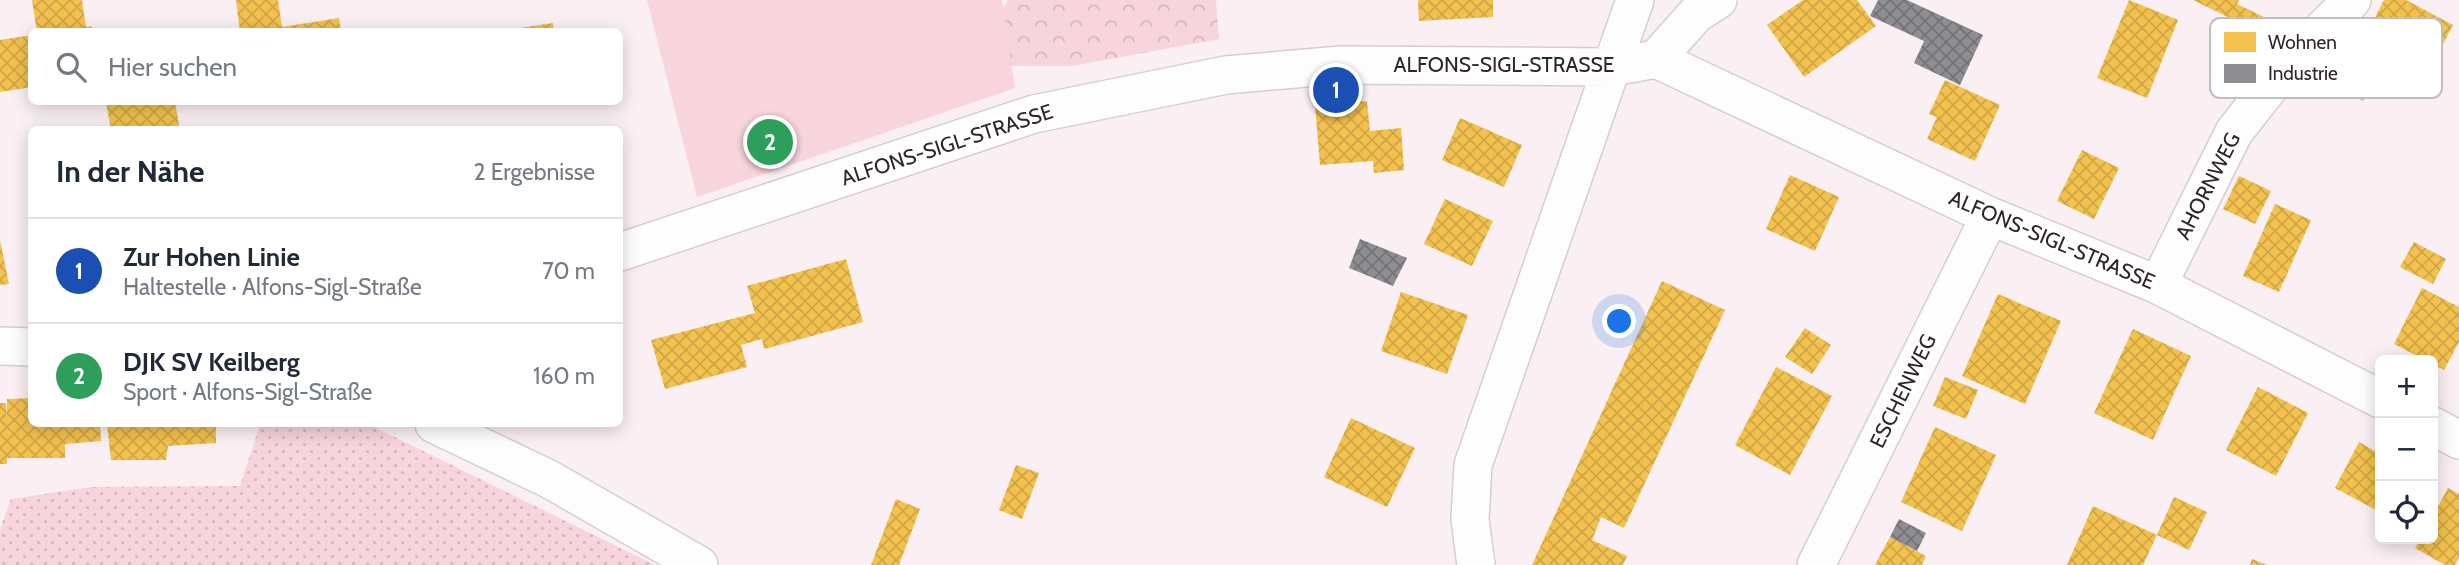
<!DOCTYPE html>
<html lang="de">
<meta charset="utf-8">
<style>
body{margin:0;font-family:Cabin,sans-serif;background:#f2f2f3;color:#1f2937}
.controls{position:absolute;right:21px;bottom:21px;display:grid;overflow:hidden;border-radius:10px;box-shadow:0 4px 18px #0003}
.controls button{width:63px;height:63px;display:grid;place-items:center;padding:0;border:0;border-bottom:2px solid #e0e1e3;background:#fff;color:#1f2937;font:35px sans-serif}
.you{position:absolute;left:1620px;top:322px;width:24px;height:24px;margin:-18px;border:5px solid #fff;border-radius:50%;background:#1a73e8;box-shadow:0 0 0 10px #1a73e833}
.badge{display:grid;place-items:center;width:46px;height:46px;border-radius:50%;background:#7c3aed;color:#fff;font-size:23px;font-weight:700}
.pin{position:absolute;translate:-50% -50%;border:4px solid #fff;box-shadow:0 2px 7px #0006}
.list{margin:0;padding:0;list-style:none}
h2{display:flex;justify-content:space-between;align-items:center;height:91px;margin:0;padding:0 28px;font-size:30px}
h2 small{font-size:23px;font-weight:400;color:#747a83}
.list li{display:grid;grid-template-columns:46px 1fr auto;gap:21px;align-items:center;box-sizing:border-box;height:105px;padding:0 28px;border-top:2px solid #e0e1e3}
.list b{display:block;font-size:26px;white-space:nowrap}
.list p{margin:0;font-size:23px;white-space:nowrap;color:#747a83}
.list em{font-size:23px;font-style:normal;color:#747a83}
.icon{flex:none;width:38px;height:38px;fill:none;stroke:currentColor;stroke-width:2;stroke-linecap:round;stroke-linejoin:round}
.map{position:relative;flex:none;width:2459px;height:565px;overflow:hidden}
.search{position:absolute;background:#fff;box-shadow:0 4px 18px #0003;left:28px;top:28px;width:595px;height:77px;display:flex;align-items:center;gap:18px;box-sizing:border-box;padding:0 24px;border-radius:10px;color:#747a83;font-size:26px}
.panel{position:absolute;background:#fff;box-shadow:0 4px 18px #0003;left:28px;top:126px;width:595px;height:301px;border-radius:10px}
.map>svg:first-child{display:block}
.grass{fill:url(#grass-dots)}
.forest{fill:url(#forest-crowns)}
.pitch{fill:#f8d4dd}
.homes{fill:url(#homes-cross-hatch)}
.industry{fill:url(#industry-cross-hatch)}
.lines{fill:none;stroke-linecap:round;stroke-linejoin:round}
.street-casing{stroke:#d7cdcf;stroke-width:40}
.street{stroke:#fefdfd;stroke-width:37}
.labels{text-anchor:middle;stroke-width:7;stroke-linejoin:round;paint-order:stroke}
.street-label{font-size:21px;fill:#312528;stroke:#fff}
.key{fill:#fff;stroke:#c1bebe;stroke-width:2}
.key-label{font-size:19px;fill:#312528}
</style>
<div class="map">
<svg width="2459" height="565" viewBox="0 0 2459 565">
<defs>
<pattern id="grass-dots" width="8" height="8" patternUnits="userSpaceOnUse" patternTransform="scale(1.75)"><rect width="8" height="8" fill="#f8d4dd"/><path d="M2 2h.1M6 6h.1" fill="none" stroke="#d5b6be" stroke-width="1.8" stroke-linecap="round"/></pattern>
<pattern id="forest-crowns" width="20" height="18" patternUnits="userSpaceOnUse" patternTransform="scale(1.75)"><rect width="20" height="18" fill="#f8d4dd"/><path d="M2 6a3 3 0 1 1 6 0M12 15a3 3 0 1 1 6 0" fill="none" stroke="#d5b6be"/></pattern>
<pattern id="homes-cross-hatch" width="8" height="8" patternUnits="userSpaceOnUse" patternTransform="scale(1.75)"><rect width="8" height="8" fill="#f2c14e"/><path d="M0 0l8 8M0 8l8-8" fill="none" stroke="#d0a644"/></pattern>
<pattern id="industry-cross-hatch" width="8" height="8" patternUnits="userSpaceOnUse" patternTransform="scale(1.75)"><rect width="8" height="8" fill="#8d8d92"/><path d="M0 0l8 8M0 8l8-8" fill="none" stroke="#747377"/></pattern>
</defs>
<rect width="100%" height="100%" fill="#faeff2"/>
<path class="grass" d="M260,424h108l287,141h-655v-36l11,-30 80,-12 149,-1z"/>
<path class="forest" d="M1008,0h208l3,39 -147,27h-65l-30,-12z"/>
<path class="pitch" d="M647,0h355l13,88 -318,109z"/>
<path class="homes" d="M32,0h50l4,27 6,-1v6h-55z
M236,0h42l4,27 57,-9 2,14h-101z
M1418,0h75v17l-74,4z
M1803,0h54l19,26 -72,51 -37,-52z
M2129,0l49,20 -31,78 -50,-20z
M2193,0h46l-2,4 31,15 -14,30 -27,-14 7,-15z
M2384,0h22l47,25 -35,67 -39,-21 -16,30 -44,-24 26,-48 19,10z
M553,23l1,9h-47v-2z
M32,35v52l-32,5v-52z
M1945,80l55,25 -25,56 -48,-22 10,-22 -8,-3z
M1367,101l3,30 31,-3 3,42 -30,3 -1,-12 -53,4 -5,-60z
M106,102h69l5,28h-69z
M1460,118l62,27 -18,42 -62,-27z
M2082,150l37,18 -25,51 -37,-18z
M1790,175l49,22 -24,54 -49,-22z
M2239,176l32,15 -16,33 -32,-15z
M1445,199l48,22 -21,45 -48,-22z
M2275,204l36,16 -32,72 -36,-16z
M0,240l9,44 -9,1z
M2414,242l32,17 -13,25 -33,-17z
M846,259l17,63 -99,27 -2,-10 -21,6 6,22 -82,22 -14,-49 104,-27 -8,-27z
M1662,281l63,29 -101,218 -23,-11 -9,23 35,16 -4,9h-91z
M2422,288l37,19v35l-15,28 -11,-6v-4h-8l-31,-16z
M1401,292l67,23 -21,59 -66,-23z
M1998,294l63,27 -36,83 -63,-28z
M1805,328l26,17 -19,29 -27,-17z
M2133,329l58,27 -38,84 -59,-27z
M1776,367l56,29 -42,79 -55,-30z
M1945,377l33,13 -12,29 -33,-13z
M2258,387l50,26 -32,63 -50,-26z
M32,398v26h68l1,17 -36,3v14h-58v6h-7v-61h6l1,15v-19z
M1351,418l64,30 -28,59 -63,-30z
M107,424h109v19l-48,3 -2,14h-55z
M1935,427l61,28 -34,76 -61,-29z
M2359,442l21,12v53l-2,4 -43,-23z
M1016,465l23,8 -17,46 -23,-9z
M2448,488l11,6v64l-4,7h-10l-30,-17 5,-9h13v-23z
M2174,497l33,15 -18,38 -32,-15z
M896,499l24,10 -21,56h-28z
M2093,506l64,29 -14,30h-76z
M1890,537l36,19 -4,9h-47z
M2252,559l15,6h-17z"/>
<path class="industry" d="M1878,0h29l76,35 -23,50 -46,-22 10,-22 -54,-25z
M1360,239l47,19 -14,28 -44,-18z
M1899,519l27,14 -9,18 -27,-14z"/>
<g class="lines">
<defs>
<path id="street" d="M1656,59l40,-45 22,-14
M620,252l414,-138 192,-39 115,-10 272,2 43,-8 334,157 168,69 222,114
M2158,285l76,-153 56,-71 62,-61
M0,346l32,1
M434,424l115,55 150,86
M2433,426l26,14
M1476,565l-6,-46 3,-54 162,-465
M1816,565l174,-349"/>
</defs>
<use href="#street" class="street-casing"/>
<use href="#street" class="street"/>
</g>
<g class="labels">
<g class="street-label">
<text x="1504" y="72">ALFONS-SIGL-STRASSE</text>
<text transform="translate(947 145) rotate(-18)" y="7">ALFONS-SIGL-STRASSE</text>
<text transform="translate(2208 186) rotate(-63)" y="7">AHORNWEG</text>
<text transform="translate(2052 240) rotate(23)" y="7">ALFONS-SIGL-STRASSE</text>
<text transform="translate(1903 391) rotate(-64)" y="7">ESCHENWEG</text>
</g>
</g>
<rect x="2210" y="18" width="232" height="80" rx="10" class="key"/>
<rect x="2224" y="32" width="32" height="20" fill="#f2c14e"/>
<rect x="2224" y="64" width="32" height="19" fill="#8d8d92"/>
<g class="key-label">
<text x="2268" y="49">Wohnen</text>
<text x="2268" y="80">Industrie</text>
</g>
</svg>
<div class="controls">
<button>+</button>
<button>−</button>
<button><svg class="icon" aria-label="locate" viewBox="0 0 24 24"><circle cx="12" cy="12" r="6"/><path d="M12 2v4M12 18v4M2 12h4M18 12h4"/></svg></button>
</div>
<div class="you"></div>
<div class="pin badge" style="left:1336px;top:90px;background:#1a4fb4">1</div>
<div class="pin badge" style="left:770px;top:142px;background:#2e9e5b">2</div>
<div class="search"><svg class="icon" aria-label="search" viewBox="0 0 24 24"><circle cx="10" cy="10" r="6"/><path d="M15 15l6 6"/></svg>Hier suchen</div>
<section class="panel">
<h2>In der Nähe<small>2 Ergebnisse</small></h2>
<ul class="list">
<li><span class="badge" style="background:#1a4fb4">1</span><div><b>Zur Hohen Linie</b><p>Haltestelle · Alfons-Sigl-Straße</p></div><em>70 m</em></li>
<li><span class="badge" style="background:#2e9e5b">2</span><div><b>DJK SV Keilberg</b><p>Sport · Alfons-Sigl-Straße</p></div><em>160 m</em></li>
</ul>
</section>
</div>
